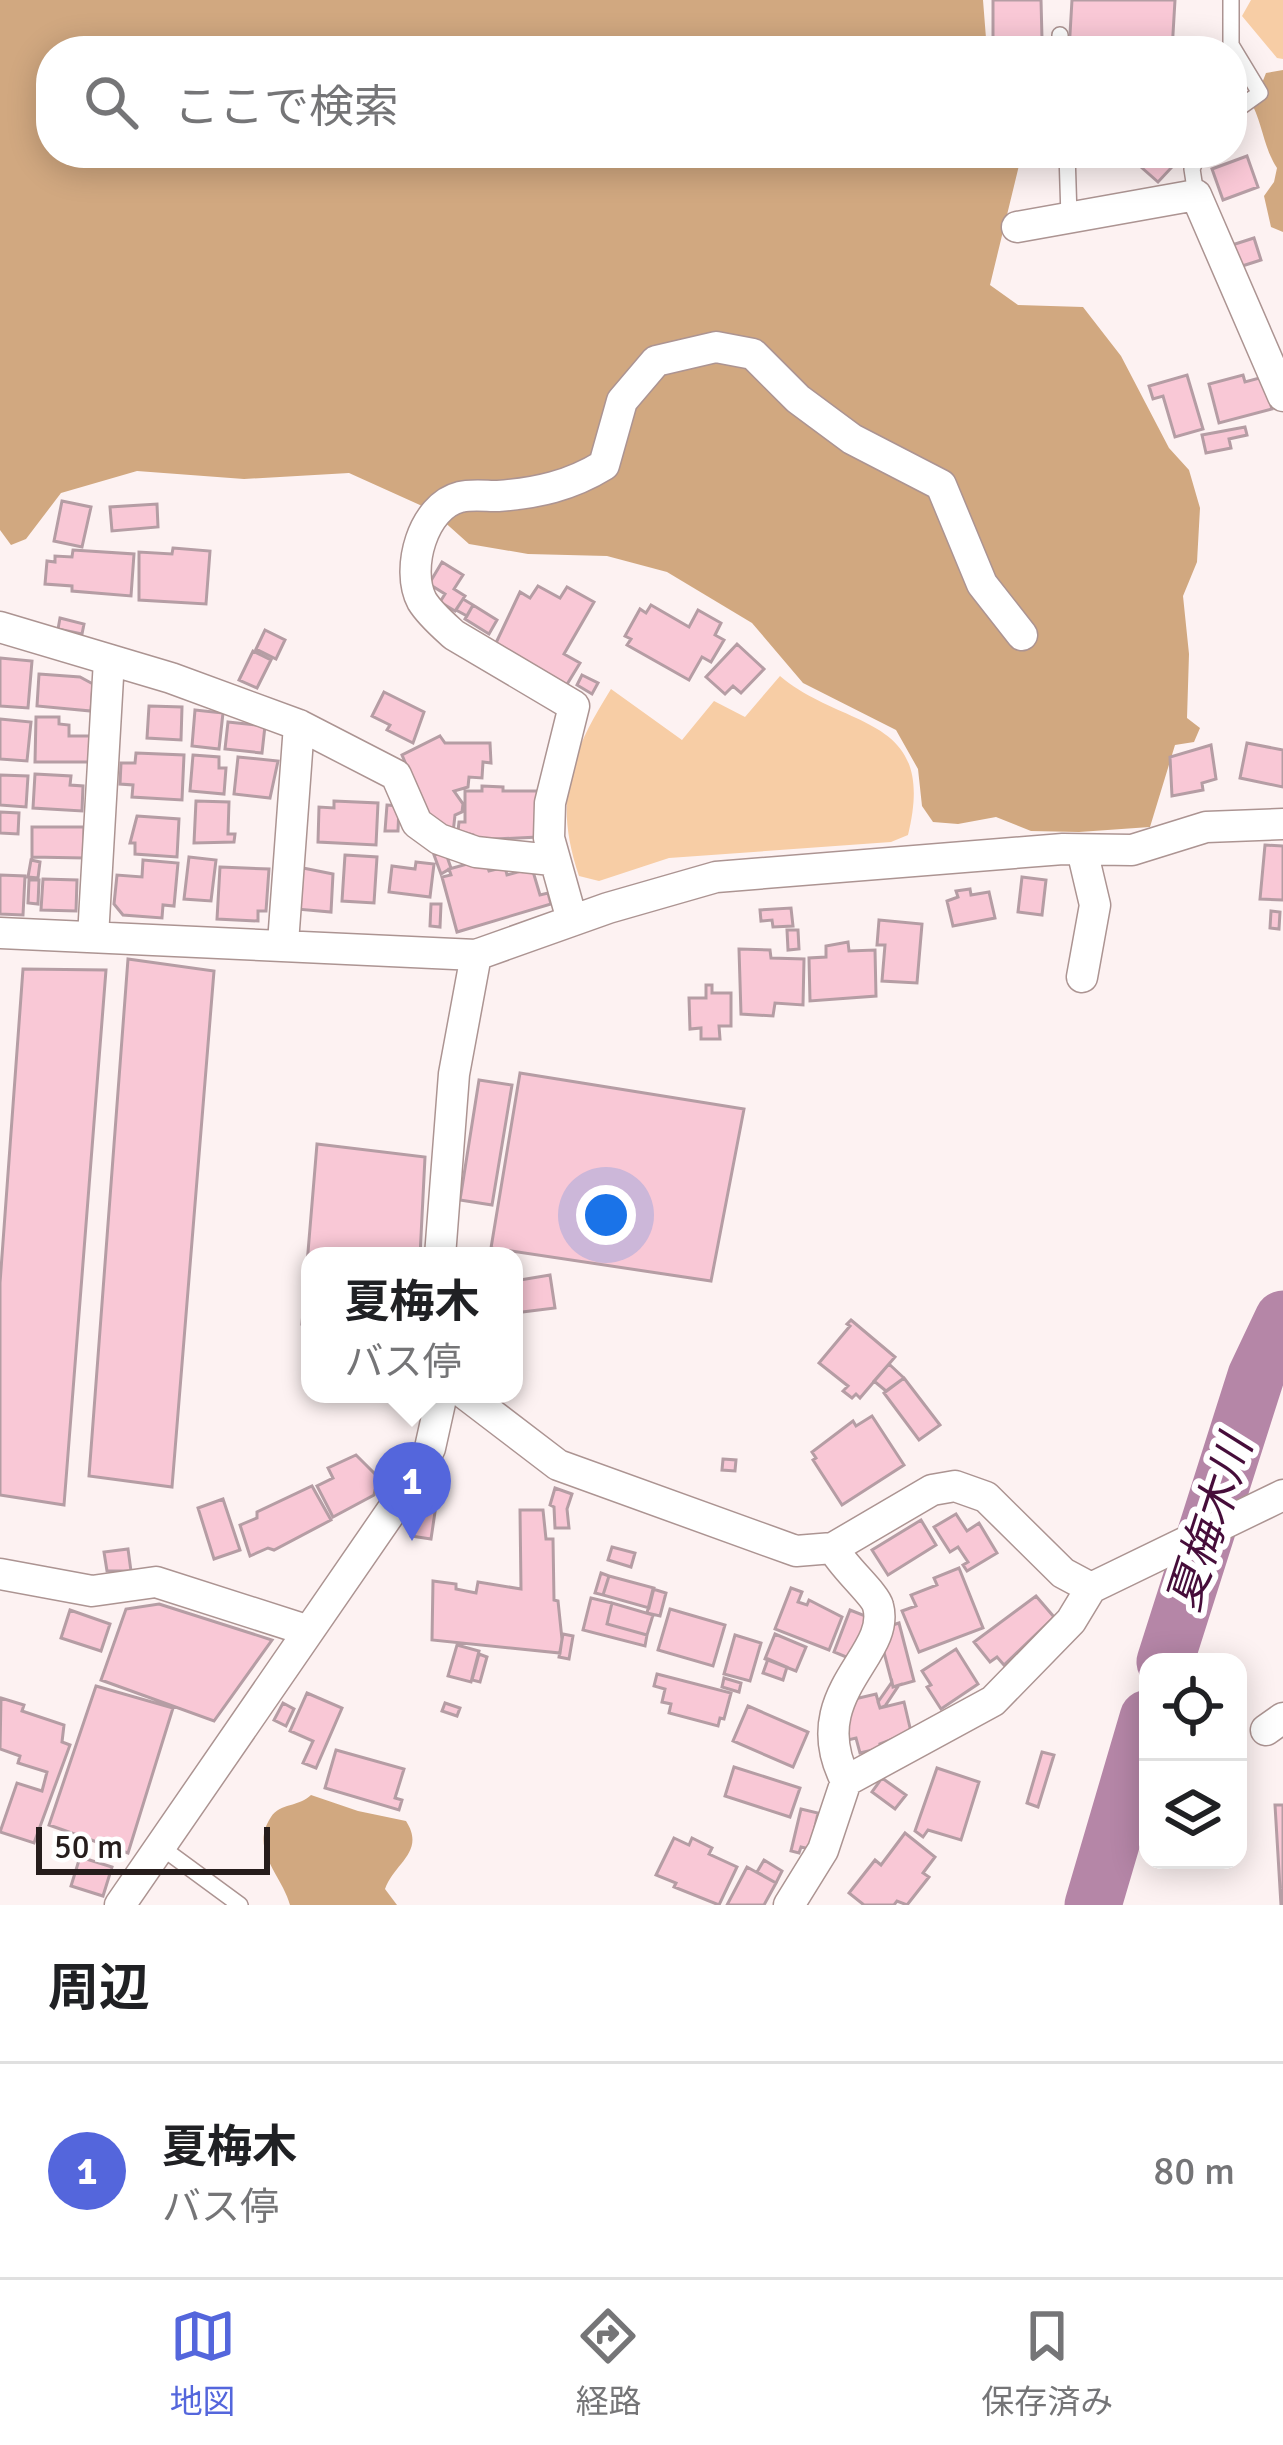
<!DOCTYPE html>
<html lang="ja">
<meta charset="utf-8">
<style>
body{margin:0;font-family:Signika,"Noto Sans JP",sans-serif;background:#f6f6f6;color:#202124}
.controls{position:absolute;right:36px;bottom:36px;display:grid;overflow:hidden;border-radius:24px;box-shadow:0 6px 30px #0003}
.controls button{width:108px;height:108px;display:grid;place-items:center;padding:0;border:0;border-bottom:3px solid #e0e0e0;background:#fff;color:#202124;font:60px sans-serif}
.scale{position:absolute;left:36px;bottom:30px;width:234px;box-sizing:border-box;padding-left:12px;border:6px solid #261d1c;border-top:0;font-size:33px;line-height:42px;white-space:nowrap;color:#261d1c;-webkit-text-stroke:9px #fff;paint-order:stroke}
.you{position:absolute;left:606px;top:1215px;width:42px;height:42px;margin:-30px;border:9px solid #fff;border-radius:50%;background:#1a73e8;box-shadow:0 0 0 18px #1a73e833}
.badge{display:grid;place-items:center;width:78px;height:78px;border-radius:50%;background:#5466dc;color:#fff;font-size:39px;font-weight:700}
.pin{position:absolute;translate:-50% -99px;filter:drop-shadow(0 3px 6px #0008)}
.pin::after{content:'';position:absolute;top:63px;width:42px;height:36px;background:inherit;clip-path:polygon(0 0,100% 0,50% 100%)}
.popup{position:absolute;left:301px;top:1247px;width:222px;height:156px;box-sizing:border-box;display:grid;place-content:center;border-radius:24px;background:#fff;filter:drop-shadow(0 3px 9px #0005);font-size:39px;white-space:nowrap;color:#757577}
.popup b{font-size:45px;color:#202124}
.popup::after{content:'';position:absolute;left:50%;top:100%;margin-left:-24px;border:24px solid transparent;border-top-color:#fff}
.list{margin:0;padding:0;list-style:none}
h2{display:flex;justify-content:space-between;align-items:center;height:156px;margin:0;padding:0 48px;font-size:51px}
h2 small{font-size:39px;font-weight:400;color:#757577}
.list li{display:grid;grid-template-columns:78px 1fr auto;gap:36px;align-items:center;box-sizing:border-box;height:216px;padding:0 48px;border-top:3px solid #e0e0e0}
.list b{display:block;font-size:45px;white-space:nowrap}
.list p{margin:0;font-size:39px;white-space:nowrap;color:#757577}
.list em{font-size:39px;font-style:normal;color:#757577}
.icon{flex:none;width:66px;height:66px;fill:none;stroke:currentColor;stroke-width:2;stroke-linecap:round;stroke-linejoin:round}
.map{position:relative;flex:none;width:1283px;height:1905px;overflow:hidden}
.search{position:absolute;background:#fff;box-shadow:0 6px 30px #0003;left:36px;right:36px;top:36px;height:132px;display:flex;align-items:center;gap:30px;box-sizing:border-box;padding:0 42px;border-radius:48px;color:#757577;font-size:45px}
.sheet{height:372px;background:#fff}
nav{display:flex;justify-content:space-around;align-items:center;box-sizing:border-box;height:168px;border-top:3px solid #e0e0e0;background:#fff;font-size:33px;color:#757577}
nav a{display:grid;justify-items:center;gap:6px}
nav .on{color:#5466dc}
.map>svg:first-child{display:block}
.green{fill:#f7cda5}
.forest{fill:#d1a880}
.lines{fill:none;stroke-linecap:round;stroke-linejoin:round}
.river{stroke:#b586a7;stroke-width:57}
.building{fill:#f9c8d6;stroke:#b59da4;stroke-width:3}
.lane-casing{stroke:#ac9492;stroke-width:18}
.street-casing{stroke:#ac9492;stroke-width:33}
.lane{stroke:#fff;stroke-width:15}
.street{stroke:#fff;stroke-width:30}
.labels{text-anchor:middle;stroke-width:12;stroke-linejoin:round;paint-order:stroke}
.water-label{font-size:45px;font-style:italic;fill:#460d3a;stroke:#fff}
</style>
<div class="map">
<svg width="1283" height="1905" viewBox="0 0 1283 1905">
<rect width="100%" height="100%" fill="#fdf2f2"/>
<path class="green" d="M1251,0h32v59l-6,-1 -35,-42z
M780,676c65,55 158,37 128,159l-17,7 -222,16 -70,23 -20,-5c-26,-77 -9,-121 32,-187l71,51 32,-39 31,16z"/>
<path class="forest" d="M0,0h983l4,51h-936v102h971l-32,132 28,20 65,2 38,49 48,92 20,22 11,38 -3,54 -14,34 6,58 -2,64 13,10 -6,14 -19,3 -25,82 -71,5 -48,-1 -35,-14 -38,7 -25,-2 -11,-16 -4,-37 -22,-39 -93,-47 -51,-60 -85,-51 -60,-16 -79,-2 -59,-10 -38,-34 -82,-37 -105,6 -107,-8 -76,22 -35,46 -15,6 -11,-15z
M1283,70v162l-12,-5 -7,-31 10,-14 3,-14c-13,-20 -14,-41 -24,-62l13,-33z
M311,1795l47,16 48,10c20,31 -12,42 -21,68l12,16h-107c-8,-30 -41,-55 -19,-88 9,-14 28,-10 40,-22z"/>
<g class="lines">
<path class="river" d="M1165,1662l91,-286 27,-57
M1093,1905l55,-187"/>
</g>
<path class="building" d="M993,0h48l1,39 -9,1 1,11h-27v-11h-14z
M1072,0h103l-3,51h-103z
M1136,153h19l17,14 -14,15 -26,-23z
M1247,156l11,31 -35,13 -11,-31z
M1254,238l7,22 -22,7 -7,-22z
M1187,375l16,54 -28,8 -12,-41 -10,3 -4,-13z
M1243,375l2,7 18,-5 9,32 -53,14 -10,-39z
M1245,427l2,8 -18,4 2,9 -25,5 -4,-18z
M62,501l29,6 -9,40 -28,-6z
M157,504l1,23 -46,4 -2,-24z
M173,548l37,3 -4,53 -67,-4v-48l33,2z
M73,550l61,4 -3,42 -59,-5v-5l-27,-2 2,-23 8,1v-6l17,1z
M442,562l21,13 -9,14 11,7 -10,15 -15,-9 5,-8 -16,-10z
M538,586l22,12 7,-11 27,15 -30,52 16,9 -14,23 -71,-41 25,-53 10,6z
M463,599l10,6 -6,11 -11,-6z
M473,605l24,15 -8,14 -24,-15z
M651,605l38,22 9,-17 23,13 -6,12 9,5 -13,22 -9,-5 -13,23 -62,-35 4,-6 -6,-3 15,-27 6,4z
M60,618l24,6 -2,10 -24,-5z
M265,630l20,10 -9,19 -20,-10z
M737,644l27,25 -23,24 -8,-7 -8,8 -19,-17z
M253,651l18,9 -14,28 -18,-8z
M0,658l32,3 -4,47 -28,-2z
M39,674l41,3 13,7 -2,27 -54,-5z
M582,675l16,8 -6,11 -15,-9z
M384,692l40,20 -11,31 -26,-13 3,-5 -18,-9z
M149,706l33,1 -1,33 -34,-2z
M195,710l28,3 -4,36 -27,-3z
M36,717h23v7l10,1v11h23v26h-57z
M0,719l31,3 -4,39 -27,-2z
M228,722l37,4 -3,27 -37,-4z
M440,736l5,7h45l1,20 -8,-1 -1,16 -13,-1 -1,10 -14,4 9,13 -1,8 -7,3 -2,18 -23,-12 -28,-66z
M1247,743l36,7v37l-43,-9z
M1211,745l5,34 -14,4 1,7 -31,6 -2,-39z
M136,753l48,2 -2,45 -50,-3 1,-12 -13,-1 1,-21h14z
M193,755l26,2v11h7l-2,26 -34,-3z
M238,757l40,4 -8,37 -36,-4z
M35,774l36,2 -1,9 13,1 -1,25 -49,-3z
M0,775l28,1 -2,31 -26,-2z
M482,786l21,1v4h35v46l-65,3v-5l-15,-4 1,-9h6v-31h17z
M196,801l33,1 -1,32h7l-1,8 -40,1z
M334,801l44,2 -2,42 -58,-3 1,-35 15,1z
M387,805l12,1 -1,25h-13z
M0,812l19,1 -1,21 -18,-1z
M137,816l42,3 -2,38 -42,-3v-11h-5z
M32,827h52v31l-52,-1z
M1265,845l18,1v54l-23,-1z
M445,851l6,17 -10,6 -7,-19z
M345,855l32,2 -3,46 -32,-2z
M189,857l27,3 -5,41 -27,-2z
M31,860l9,2 -2,16 -10,-1z
M143,860l35,3 -4,43 -11,-1 -1,13 -39,-3 -9,-11 3,-29 25,2z
M478,861l8,2 3,8 16,-4 2,8 25,-7 8,27 8,-2 3,11 -94,28 -15,-55 9,-2 -2,-6z
M416,862l18,2 -4,33 -41,-5 3,-26 23,3z
M220,867l49,2 -3,42h-8v10l-41,-2z
M298,867l35,7 -2,38 -35,-3z
M0,875l25,1 -2,39 -23,-1z
M1022,877l24,3 -4,35 -24,-3z
M43,879l34,1 -1,31 -35,-1z
M29,880h10l-1,24 -10,-1z
M970,889l1,6 18,-3 6,26 -42,8 -6,-25 11,-4 -2,-6z
M431,904h10l-1,23 -10,-1z
M791,908l2,18 -20,1 -1,-7 -11,1 -1,-11z
M1271,911l9,1 -1,17 -9,-1z
M879,920l43,4 -5,59 -35,-2 3,-36h-8z
M787,930h11l1,19 -11,1z
M848,942l1,9 26,-1 1,46 -66,5 -1,-43 17,-1v-11z
M739,949l31,1 1,8 33,1 -1,46 -28,-2 -2,13 -32,-2z
M128,959l86,12 -42,516 -83,-11z
M23,969l83,1 -42,535 -64,-10v-212z
M706,985h6v8h19v33h-12l1,13h-19v-11l-11,1 -1,-31h17z
M520,1073l224,36 -33,172 -220,-33z
M479,1080l33,5 -20,120 -32,-5z
M317,1144l108,13 -5,99h-110v68h-8z
M550,1275l5,33 -41,5v-32z
M851,1320l44,37 -35,41 -4,-4 -4,4 -9,-7 5,-5 -29,-23 31,-37 -3,-2z
M889,1364l15,14 -18,13 -12,-10z
M904,1378l36,47 -21,15 -35,-47z
M872,1416l32,49 -62,40 -29,-45 3,-2 -4,-6 41,-31 3,5z
M356,1455l29,29 -10,6 -1,5 -41,22 -16,-31 16,-8 -5,-10z
M723,1459l13,1 -1,11 -13,-1z
M312,1486l19,34 -57,30 -6,-2 -18,8 -10,-31 17,-7v-6z
M555,1488l17,6 -5,15 2,19h-14l-1,-21 -4,-2z
M223,1499l17,51 -26,9 -16,-51z
M415,1509l20,3 -4,27 -20,-3z
M520,1510h23l3,29h7l1,61 4,1 4,38 -2,14 -128,-13 1,-59 23,3v5l20,4 2,-11 43,7z
M956,1514l11,17 12,-8 18,30 -30,18 -4,-6 5,-3 -10,-15 -8,5 -16,-25z
M921,1520l15,25 -48,30 -16,-25z
M612,1547l23,6 -4,14 -23,-7z
M128,1549l3,22h-24l-3,-19z
M959,1568l24,60 -64,24 -17,-41 14,-5 -5,-11 26,-10 -3,-7z
M601,1573l8,3 -6,19 -8,-2z
M609,1576l45,12 -5,20 -46,-13z
M791,1588l11,4 -4,10 9,3 2,-5 33,17 -13,33 -54,-21z
M653,1589l13,4 -6,23 -13,-3z
M1036,1596l18,21 -50,48 -7,-8 -7,5 -16,-20z
M591,1598l21,5 -5,21 40,11 -2,11 -62,-16z
M612,1603l41,12 -6,20 -40,-11z
M159,1604l113,36 -58,81 -113,-41 25,-71z
M670,1609l55,16 -12,41 -55,-16z
M70,1610l40,14 -9,27 -40,-13z
M850,1610l18,7 -17,42 -17,-7z
M899,1623l15,58 -21,6 -12,-46 5,-14z
M563,1634l10,2 -4,23 -10,-2z
M775,1634l31,13 -10,24 -31,-12z
M735,1635l26,8 -11,38 -26,-7z
M457,1645l22,6 -8,31 -23,-6z
M956,1649l22,35 -37,25 -14,-22 4,-2 -9,-14z
M479,1654l8,3 -7,25 -8,-2z
M768,1659l19,8 -4,13 -20,-7z
M657,1674l74,19 -7,26 -4,-1 -2,8 -49,-13 2,-9 -9,-2 3,-13 -11,-3z
M724,1678l17,5 -2,9 -17,-5z
M892,1682l1,5 6,-2 -14,21 -5,2 -2,-6z
M96,1686l77,22 -45,145 -79,-28z
M307,1693l35,15 -26,60 -13,-5 10,-22 -23,-10z
M876,1694l4,14 24,-6 7,30 -31,12 1,4 -21,5 -4,-15 -8,2 -5,-21 3,-18z
M1,1698l23,7 -2,6 42,14 -2,17 8,3 -36,98 -34,-11 17,-49 25,8 5,-19 -29,-9 2,-7 -20,-7z
M283,1703l11,6 -8,17 -12,-6z
M445,1703l15,5 -3,8 -15,-5z
M748,1706l60,26 -15,35 -60,-26z
M336,1750l68,19 -9,29 7,2 -3,10 -74,-22z
M1042,1752l12,3 -16,52 -11,-4z
M734,1767l66,21 -10,29 -65,-21z
M937,1768l42,14 -18,58 -33,-10 -5,7 -8,-6z
M882,1778l24,17 -11,14 -23,-17z
M1275,1805h8v100h-2z
M801,1809l17,4 -8,36 -9,-2 -2,6 -8,-2z
M905,1833l30,24 -12,16 6,4 -22,28 -10,-4 -3,4h-30l-15,-12 26,-33 6,5z
M674,1838l15,7 3,-7 20,10 -3,6 28,13 -18,38 -45,-18 2,-4 -20,-8z
M80,1857l32,10 -9,29 -32,-10z
M764,1860l18,11 -6,12 -19,-11z
M747,1867l29,16 -12,22h-37z"/>
<g class="lines">
<defs>
<path id="lane" d="M1231,0v45l29,48 -28,20
M1060,35l1,16
M1067,153l2,64
M1196,195l-4,-26 7,-16
M161,1847l79,58"/>
<path id="street" d="M1017,227l179,-32 87,201
M0,627l171,51 128,47 97,50 21,48 22,16 37,13 76,8
M572,920l-23,-82 1,-35 24,-97 -120,-71c-11,-10 -24,-21 -32,-34 -17,-32 1,-95 38,-104 11,-3 26,-1 38,-1 39,-3 72,-10 106,-31l18,-64 34,-40 60,-14 37,7 45,45 54,40 89,46 41,99 40,51
M0,933l476,22
M93,937l16,-277
M283,943l16,-218
M1082,977l13,-72 -13,-55
M440,1256l14,-182 22,-119 132,-47 108,-31 347,-28 69,1 74,-23 77,-3
M465,1394l93,71 238,86 37,-3 99,-58 23,-4 31,11 77,76 28,15 192,-93
M833,1548c10,19 42,46 45,58 14,50 -77,88 -32,175
M0,1574l92,17 64,-9 150,48
M1266,1730l17,-12
M120,1905l299,-434 11,-23 12,-54
M789,1905l34,-55 23,-69 147,-80 78,-80 20,-33"/>
</defs>
<use href="#lane" class="lane-casing"/>
<use href="#street" class="street-casing"/>
<use href="#lane" class="lane"/>
<use href="#street" class="street"/>
</g>
<g class="labels">
<g class="water-label">
<text transform="translate(1209 1523) rotate(-72)" y="16">夏梅木川</text>
</g>
</g>
</svg>
<div class="controls">
<button><svg class="icon" aria-label="locate" viewBox="0 0 24 24"><circle cx="12" cy="12" r="6"/><path d="M12 2v4M12 18v4M2 12h4M18 12h4"/></svg></button>
<button><svg class="icon" aria-label="layers" viewBox="0 0 24 24"><path d="M12 4l9 5-9 5-9-5zM3 14l9 5 9-5"/></svg></button>
</div>
<div class="scale">50 m</div>
<div class="you"></div>
<div class="pin badge" style="left:412px;top:1541px">1</div>
<div class="popup"><b>夏梅木</b>バス停</div>
<div class="search"><svg class="icon" aria-label="search" viewBox="0 0 24 24"><circle cx="10" cy="10" r="6"/><path d="M15 15l6 6"/></svg>ここで検索</div>
</div>
<section class="sheet">
<h2>周辺<small></small></h2>
<ul class="list">
<li><span class="badge">1</span><div><b>夏梅木</b><p>バス停</p></div><em>80 m</em></li>
</ul>
</section>
<nav>
<a class="on"><svg class="icon" aria-label="map" viewBox="0 0 24 24"><path d="M3 6l6-2 6 2 6-2v14l-6 2-6-2-6 2zM9 4v14M15 6v14"/></svg>地図</a>
<a><svg class="icon" aria-label="directions" viewBox="0 0 24 24"><path d="M12 3l9 9-9 9-9-9zM9 14v-3h6M13 9l2 2-2 2"/></svg>経路</a>
<a><svg class="icon" aria-label="saved" viewBox="0 0 24 24"><path d="M7 4h10v16l-5-4-5 4z"/></svg>保存済み</a>
</nav>
